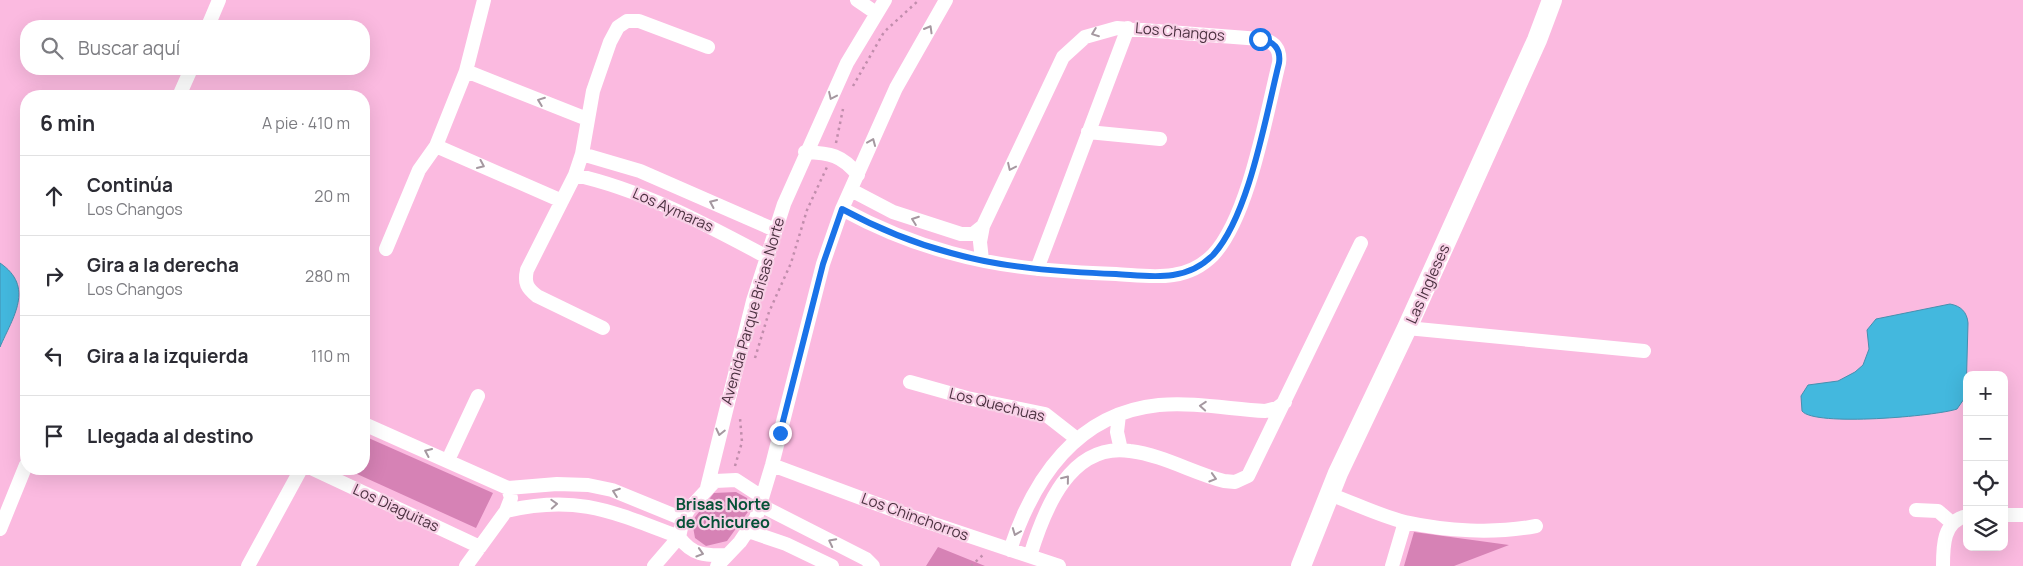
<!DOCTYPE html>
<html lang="es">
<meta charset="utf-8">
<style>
body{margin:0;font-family:Manrope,sans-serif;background:#f7f7f7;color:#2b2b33}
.controls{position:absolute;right:15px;bottom:15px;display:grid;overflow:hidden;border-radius:10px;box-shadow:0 5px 20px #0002}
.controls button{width:45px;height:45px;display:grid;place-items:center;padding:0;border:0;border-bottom:1px solid #e1e1e2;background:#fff;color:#2b2b33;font:25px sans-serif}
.stop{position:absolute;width:15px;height:15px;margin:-11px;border:4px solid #1a73e8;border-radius:50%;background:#fff}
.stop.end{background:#1a73e8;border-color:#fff;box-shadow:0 1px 5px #0008}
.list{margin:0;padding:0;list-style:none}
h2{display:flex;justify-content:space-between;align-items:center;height:65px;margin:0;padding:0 20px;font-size:21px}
h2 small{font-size:16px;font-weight:400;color:#7c7c81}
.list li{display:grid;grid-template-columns:32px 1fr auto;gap:15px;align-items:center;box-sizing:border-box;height:80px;padding:0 20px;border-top:1px solid #e1e1e2}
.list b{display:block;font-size:19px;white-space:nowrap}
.list p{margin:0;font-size:16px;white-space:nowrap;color:#7c7c81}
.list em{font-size:16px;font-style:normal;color:#7c7c81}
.icon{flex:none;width:28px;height:28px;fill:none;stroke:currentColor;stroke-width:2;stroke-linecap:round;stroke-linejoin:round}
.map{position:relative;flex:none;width:2023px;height:566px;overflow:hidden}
.search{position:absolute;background:#fff;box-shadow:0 5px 20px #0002;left:20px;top:20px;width:350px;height:55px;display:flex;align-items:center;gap:12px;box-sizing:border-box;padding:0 18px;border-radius:20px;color:#7c7c81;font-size:19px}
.panel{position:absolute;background:#fff;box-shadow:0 5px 20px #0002;left:20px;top:90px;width:350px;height:385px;border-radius:20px}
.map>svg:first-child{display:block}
.green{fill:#d682b5}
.water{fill:#43b8de;stroke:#4590af}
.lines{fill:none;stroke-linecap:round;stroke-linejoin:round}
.path{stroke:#c18dac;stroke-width:2.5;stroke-dasharray:2.5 4;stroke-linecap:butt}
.street{stroke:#fff;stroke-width:14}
.secondary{stroke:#fff;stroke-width:20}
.oneway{stroke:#a598a0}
.route{stroke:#1a73e8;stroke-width:6}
.labels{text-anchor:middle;stroke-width:4.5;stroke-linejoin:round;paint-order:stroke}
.street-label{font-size:15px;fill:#4b3140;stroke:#f8d1e7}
.neighbourhood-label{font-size:16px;font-weight:bold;fill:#065137;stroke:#f8d1e7}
</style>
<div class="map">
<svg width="2023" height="566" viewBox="0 0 2023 566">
<rect width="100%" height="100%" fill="#fbbae0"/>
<path class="green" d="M364,436l129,57 -17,35 -130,-59h18z
M736,492l11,6 3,11 -23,32 -21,5 -11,-8 -3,-17 22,-28z
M1414,532l95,13 -55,21h-50z
M938,547l47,19h-59z"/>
<path class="water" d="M0,263c35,24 13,54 0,84z
M1950,304c11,2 17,8 18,19l-2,73 -9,13c-20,7 -143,18 -155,2l-1,-15 7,-11 30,-4 17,-9 8,-7 6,-16 -2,-19 9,-11z"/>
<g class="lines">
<path class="path" d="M853,86l31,-54 35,-32
M836,143l7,-34
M755,358l14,-46 22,-49 16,-53 20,-43
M735,466l7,-24 -2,-24
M971,566l13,-12"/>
<path class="street" d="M857,0l19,13
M208,26l11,-26
M466,71l121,48
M179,96l12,-27
M1088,132l72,7
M436,146l126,55
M805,152c25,1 37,3 53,23
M582,154l58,17 135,59
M575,175c68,15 130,49 192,82
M851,190l42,22 68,22h12l10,-8
M842,209c35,19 71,34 109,44 53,15 110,19 165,21 19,1 38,4 57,1 15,-2 29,-9 40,-20 36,-39 53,-140 66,-192 2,-14 -5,-22 -19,-24l-143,-11 -32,9 -22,20 -80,169 -3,16 2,18
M386,249l33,-79 17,-24 30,-75 18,-71
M1037,269l91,-241
M603,328l-66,-32c-10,-8 -13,-13 -10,-26l48,-95 7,-21 11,-63 17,-49 8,-15 9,-6h12l69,26
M1407,328l237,23
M910,382l57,16 78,16 32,25
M1119,415l-2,17 4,18
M364,424l144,64 49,-4 31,1 24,5 71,29
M448,460l30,-64
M772,465l132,49 155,52
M313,469l167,78
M707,488l46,-187 31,-97 63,-141 38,-63
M1329,494c25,9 51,22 76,28 41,9 89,12 131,4
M760,505l106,54 7,7
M1916,510l22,1 14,12
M506,511c72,-17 107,1 173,26
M2004,515h19
M0,529l26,-64
M748,531l38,13 46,22
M679,537c13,18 26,19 48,18
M1010,550c23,-71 67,-137 149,-145 35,-3 71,4 106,6l12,-3 8,-6
M1030,556c14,-46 40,-114 100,-105 33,4 63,22 94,30l11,1 13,-6 113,-233
M248,566l53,-97
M466,566l40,-55 5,-13 -3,-10
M654,566l25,-29 4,-18 6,-10 26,-28 21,-1 26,17
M717,566l23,-24 16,-24 16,-53 51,-201 19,-55 54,-121 50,-88
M1392,566l13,-44
M1943,566c0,-20 0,-45 24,-50"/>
<path class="secondary" d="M1301,566l37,-93 69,-145 130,-288 15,-40"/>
</g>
<defs><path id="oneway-chevron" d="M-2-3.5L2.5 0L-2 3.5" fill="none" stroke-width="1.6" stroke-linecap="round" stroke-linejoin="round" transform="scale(1.25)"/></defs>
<g class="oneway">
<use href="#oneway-chevron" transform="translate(929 29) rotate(-60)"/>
<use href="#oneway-chevron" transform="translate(1095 33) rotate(159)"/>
<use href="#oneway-chevron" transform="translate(832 96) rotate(115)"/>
<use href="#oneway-chevron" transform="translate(541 101) rotate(-159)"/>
<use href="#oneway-chevron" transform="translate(872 142) rotate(-67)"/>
<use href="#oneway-chevron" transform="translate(481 165) rotate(24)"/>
<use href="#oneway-chevron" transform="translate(1011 167) rotate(115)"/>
<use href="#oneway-chevron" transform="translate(713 203) rotate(-156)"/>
<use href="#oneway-chevron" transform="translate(915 220) rotate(-160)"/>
<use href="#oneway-chevron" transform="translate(1203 406) rotate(-176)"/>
<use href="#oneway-chevron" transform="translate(720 432) rotate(103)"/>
<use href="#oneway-chevron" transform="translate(428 452) rotate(-156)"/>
<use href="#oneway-chevron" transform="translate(1213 478) rotate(17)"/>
<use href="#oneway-chevron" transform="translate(1066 479) rotate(-51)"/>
<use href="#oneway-chevron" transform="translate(616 492) rotate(-160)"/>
<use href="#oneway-chevron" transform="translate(554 504) rotate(-3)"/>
<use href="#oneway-chevron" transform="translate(1016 532) rotate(111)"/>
<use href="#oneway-chevron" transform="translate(832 542) rotate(-153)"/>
<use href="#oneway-chevron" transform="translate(700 553) rotate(17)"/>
</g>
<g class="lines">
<path class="route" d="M780,433l43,-169 19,-55c35,19 71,34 109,44 53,15 110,19 165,21 19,1 38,4 57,1 15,-2 29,-9 40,-20 36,-39 53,-140 66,-192 2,-14 -5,-22 -19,-24"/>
</g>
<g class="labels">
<g class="street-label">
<text transform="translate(1180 32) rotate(5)" y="5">Los Changos</text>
<text transform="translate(673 210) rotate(24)" y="5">Los Aymaras</text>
<text transform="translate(1428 284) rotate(-66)" y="5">Las Ingleses</text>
<text transform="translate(753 311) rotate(-74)" y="5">Avenida Parque Brisas Norte</text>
<text transform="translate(997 405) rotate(14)" y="5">Los Quechuas</text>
<text transform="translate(396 508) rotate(25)" y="5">Los Diaguitas</text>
<text transform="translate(915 517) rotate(20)" y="5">Los Chinchorros</text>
</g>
<g class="neighbourhood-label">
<text x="723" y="510">Brisas Norte<tspan x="723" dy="18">de Chicureo</tspan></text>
</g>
</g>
</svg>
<div class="controls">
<button>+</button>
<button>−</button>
<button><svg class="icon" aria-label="locate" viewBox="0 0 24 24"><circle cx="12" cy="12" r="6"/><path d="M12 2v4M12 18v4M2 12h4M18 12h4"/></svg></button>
<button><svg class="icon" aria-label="layers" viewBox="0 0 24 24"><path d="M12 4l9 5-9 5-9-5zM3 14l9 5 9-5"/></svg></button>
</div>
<div class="stop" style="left:1260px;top:39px"></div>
<div class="stop end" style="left:780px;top:433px"></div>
<div class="search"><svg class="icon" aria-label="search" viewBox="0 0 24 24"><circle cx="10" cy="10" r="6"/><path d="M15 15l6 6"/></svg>Buscar aquí</div>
<section class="panel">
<h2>6 min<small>A pie · 410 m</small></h2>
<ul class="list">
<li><svg class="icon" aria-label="ahead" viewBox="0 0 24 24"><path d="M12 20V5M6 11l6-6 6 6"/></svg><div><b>Continúa</b><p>Los Changos</p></div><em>20 m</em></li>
<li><svg class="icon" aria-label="right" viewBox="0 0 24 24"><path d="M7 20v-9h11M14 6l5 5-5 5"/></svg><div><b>Gira a la derecha</b><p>Los Changos</p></div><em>280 m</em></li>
<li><svg class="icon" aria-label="left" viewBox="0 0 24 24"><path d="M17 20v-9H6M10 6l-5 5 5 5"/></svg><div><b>Gira a la izquierda</b></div><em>110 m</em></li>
<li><svg class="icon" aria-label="arrive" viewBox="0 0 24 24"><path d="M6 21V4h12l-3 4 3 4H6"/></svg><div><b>Llegada al destino</b></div></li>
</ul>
</section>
</div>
